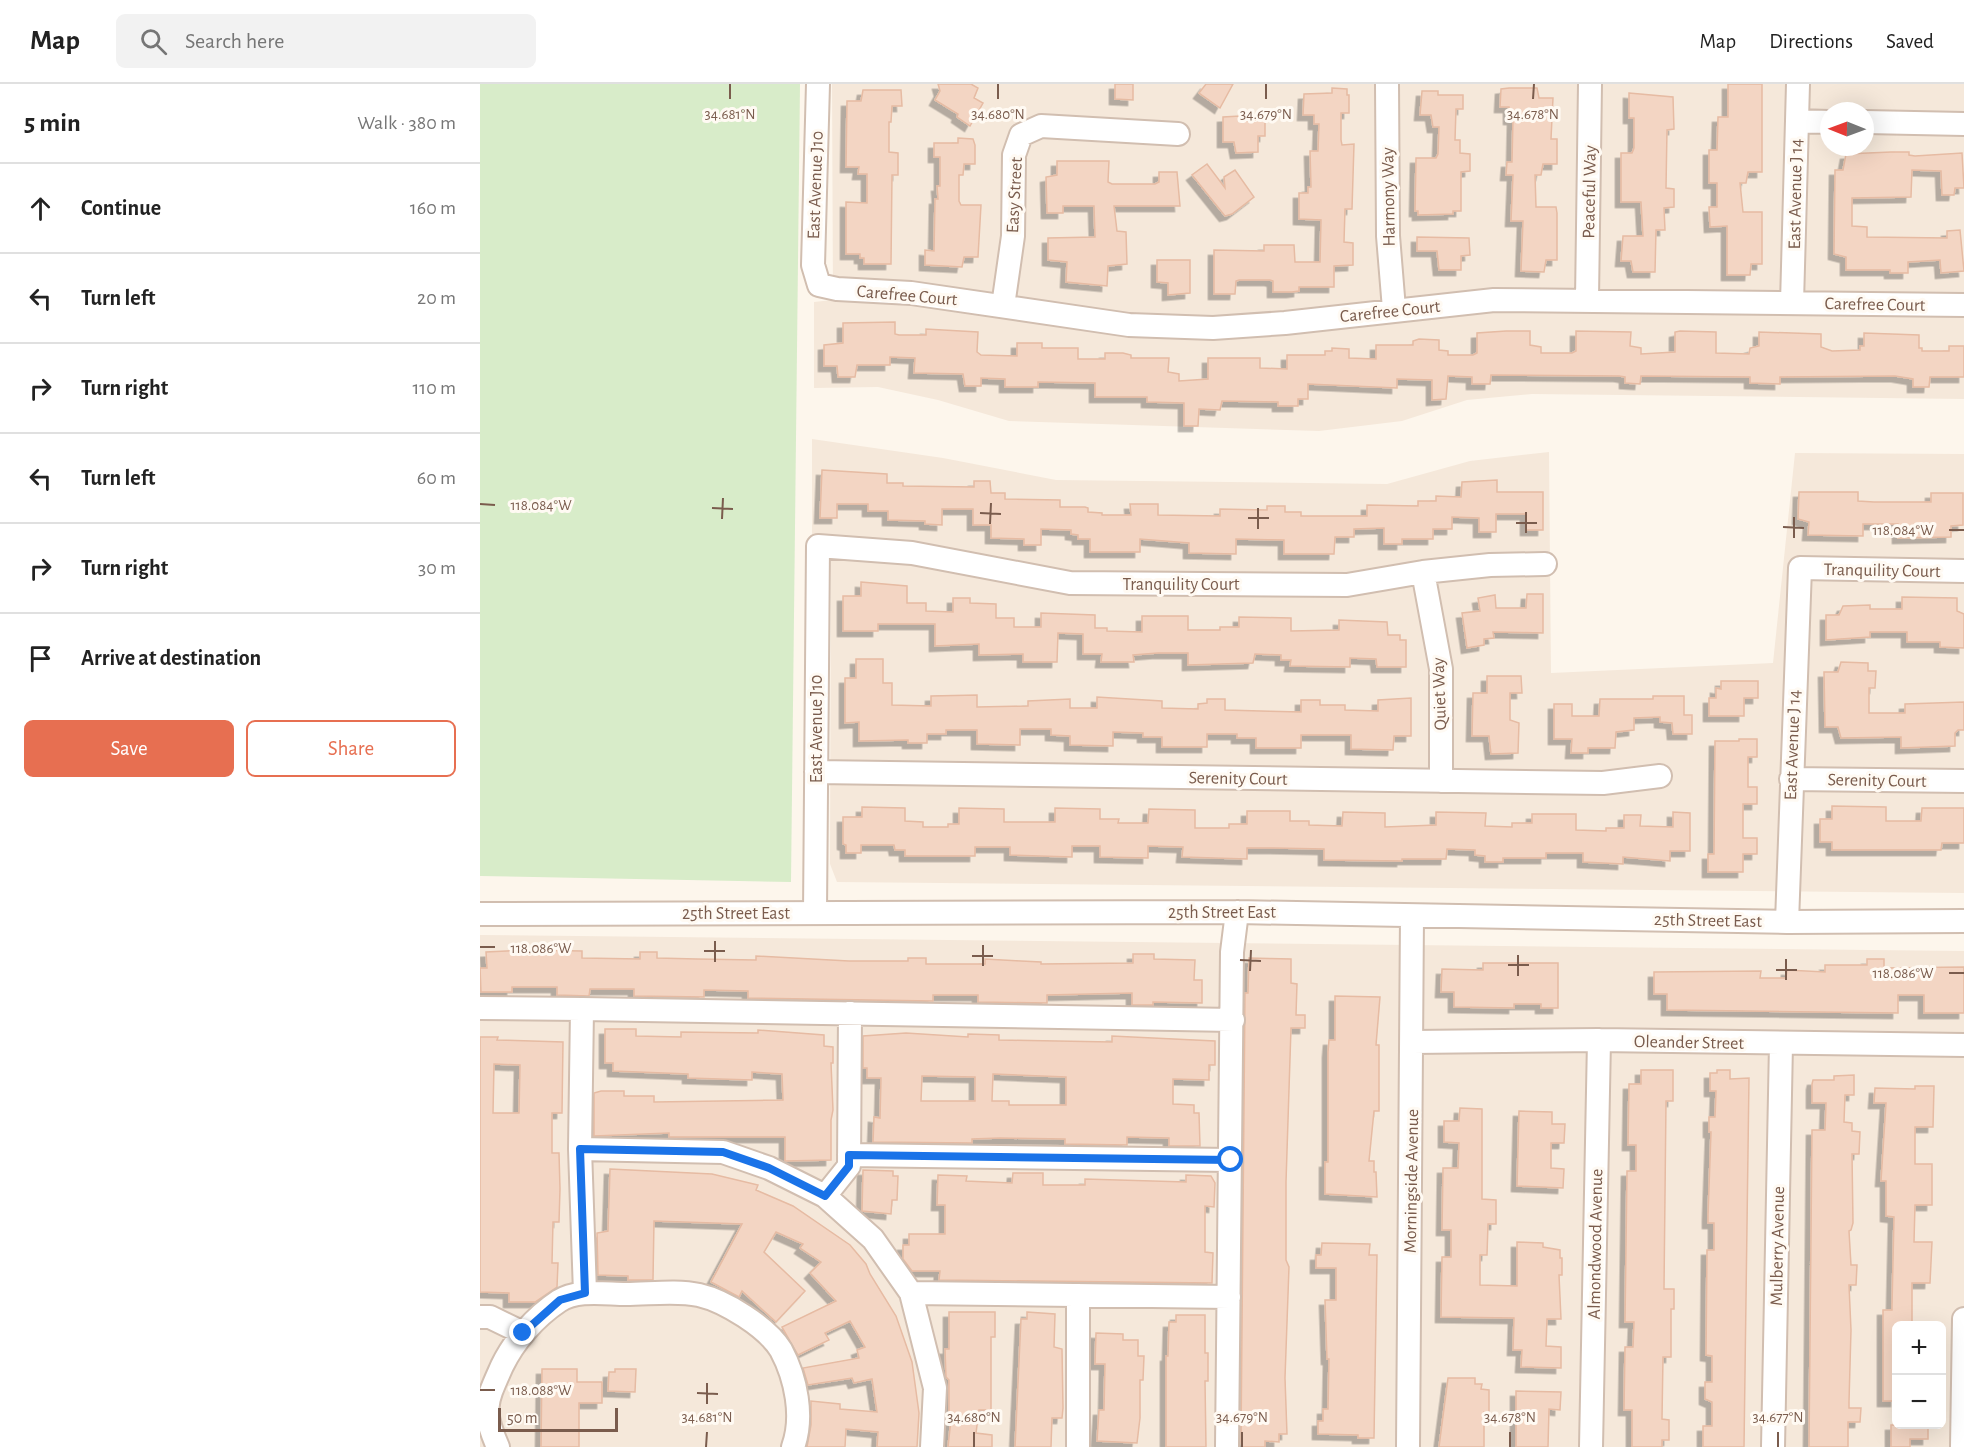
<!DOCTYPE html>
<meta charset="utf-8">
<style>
body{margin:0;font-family:"Alegreya Sans",sans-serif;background:#f2f2f2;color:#222}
.controls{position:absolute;right:18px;bottom:18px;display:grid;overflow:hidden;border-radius:9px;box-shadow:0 6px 24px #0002}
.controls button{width:54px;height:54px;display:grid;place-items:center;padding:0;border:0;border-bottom:2px solid #e0e0e0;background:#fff;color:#222;font:30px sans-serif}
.compass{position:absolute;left:1340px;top:18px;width:54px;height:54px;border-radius:50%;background:#fff;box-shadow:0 6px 24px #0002;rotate:271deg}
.scale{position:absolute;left:18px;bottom:15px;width:120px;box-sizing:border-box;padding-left:6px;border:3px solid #7a5c4d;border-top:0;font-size:16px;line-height:21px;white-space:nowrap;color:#7a5c4d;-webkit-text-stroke:4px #fffaf3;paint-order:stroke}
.stop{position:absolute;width:18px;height:18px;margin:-14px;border:4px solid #1a73e8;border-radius:50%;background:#fff}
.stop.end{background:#1a73e8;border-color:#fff;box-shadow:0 2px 6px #0008}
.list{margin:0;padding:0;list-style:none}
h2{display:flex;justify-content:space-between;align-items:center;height:78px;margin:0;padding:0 24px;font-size:26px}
h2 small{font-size:20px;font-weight:400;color:#767676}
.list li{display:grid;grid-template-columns:39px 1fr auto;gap:18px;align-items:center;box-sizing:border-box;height:90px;padding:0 24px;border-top:2px solid #e0e0e0}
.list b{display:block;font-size:22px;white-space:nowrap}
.list em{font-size:20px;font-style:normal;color:#767676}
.actions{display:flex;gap:12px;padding:18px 24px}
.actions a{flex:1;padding:14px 0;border:2px solid #e76f51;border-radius:9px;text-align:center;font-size:21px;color:#e76f51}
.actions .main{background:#e76f51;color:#fff}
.icon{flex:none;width:33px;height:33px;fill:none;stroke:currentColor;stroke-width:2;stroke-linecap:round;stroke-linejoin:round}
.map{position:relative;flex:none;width:1484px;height:1363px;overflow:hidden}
header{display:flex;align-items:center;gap:36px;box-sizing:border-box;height:84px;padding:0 30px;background:#fff;border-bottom:2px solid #e0e0e0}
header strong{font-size:28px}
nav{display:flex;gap:33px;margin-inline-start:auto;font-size:21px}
.search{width:420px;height:54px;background:#f2f2f2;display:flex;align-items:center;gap:15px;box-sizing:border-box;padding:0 21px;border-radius:9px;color:#767676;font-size:22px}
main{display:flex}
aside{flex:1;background:#fff}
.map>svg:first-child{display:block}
.residential{fill:#f5e8da;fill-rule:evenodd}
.green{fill:#d8ecc9}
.building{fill:#f3d5c3;stroke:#e6bba3;stroke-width:1.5;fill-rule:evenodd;filter:url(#shadow)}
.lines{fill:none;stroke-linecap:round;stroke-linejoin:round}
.minor-casing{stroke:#d1beb0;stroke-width:26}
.minor{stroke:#fff;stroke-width:22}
.route{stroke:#1a73e8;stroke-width:8}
.ticks{fill:none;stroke:#7a5c4d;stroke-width:2}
.labels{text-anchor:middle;stroke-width:6;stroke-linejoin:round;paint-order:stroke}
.street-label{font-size:18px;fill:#7a5c4d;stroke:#fffaf3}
.ticks-label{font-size:15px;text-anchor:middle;fill:#7a5c4d;stroke:#fffaf3;stroke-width:6;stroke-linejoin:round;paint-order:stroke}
</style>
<header>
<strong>Map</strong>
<div class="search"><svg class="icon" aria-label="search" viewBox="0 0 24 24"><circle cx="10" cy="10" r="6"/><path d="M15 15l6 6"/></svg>Search here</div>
<nav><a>Map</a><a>Directions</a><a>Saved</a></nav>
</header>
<main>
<aside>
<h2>5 min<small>Walk · 380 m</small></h2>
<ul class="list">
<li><svg class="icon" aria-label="ahead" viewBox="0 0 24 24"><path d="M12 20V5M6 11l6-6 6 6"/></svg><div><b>Continue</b></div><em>160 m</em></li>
<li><svg class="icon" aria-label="left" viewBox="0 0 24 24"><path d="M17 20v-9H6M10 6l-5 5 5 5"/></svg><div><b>Turn left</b></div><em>20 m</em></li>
<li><svg class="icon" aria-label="right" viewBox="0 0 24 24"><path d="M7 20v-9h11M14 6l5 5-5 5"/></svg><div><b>Turn right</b></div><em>110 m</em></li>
<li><svg class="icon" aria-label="left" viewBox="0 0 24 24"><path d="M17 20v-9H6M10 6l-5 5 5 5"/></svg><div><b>Turn left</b></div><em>60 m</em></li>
<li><svg class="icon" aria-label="right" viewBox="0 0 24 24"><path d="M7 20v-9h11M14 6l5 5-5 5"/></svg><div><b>Turn right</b></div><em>30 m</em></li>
<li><svg class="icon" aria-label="arrive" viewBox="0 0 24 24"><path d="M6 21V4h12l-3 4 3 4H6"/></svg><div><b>Arrive at destination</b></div></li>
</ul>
<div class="actions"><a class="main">Save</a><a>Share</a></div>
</aside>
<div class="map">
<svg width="1484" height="1363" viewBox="0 0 1484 1363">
<defs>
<filter id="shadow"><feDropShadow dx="-5.5" dy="5.5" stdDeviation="0" flood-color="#0004"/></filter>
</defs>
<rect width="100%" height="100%" fill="#fdf6ec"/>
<path class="residential" d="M352,0h1132v315l-432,-5 -65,6 -65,21 -83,10 -310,-10 -71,-21 -60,-13 -64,1v-86l19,-2zM1349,27h36v36h-36z
M332,355l131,19 113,22 331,4 83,-23 79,-9 2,221 222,-10 22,-210 169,1v439l-1127,-11 -7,-18 1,-327 -19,-1z
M0,851l1484,16v496h-1484zM1416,1242h46v98h-46z"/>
<path class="green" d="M0,0h320l-9,798 -311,-6z"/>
<path class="building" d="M458,0h33l7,4 -4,10 9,5 -13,23 -13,-9 1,-3 -23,-14 5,-9z
M635,0h18v16l-18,-1z
M726,0h27l-13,24 -21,-15z
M1248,0h34v88h-14l-2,11h-6l3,29h19v52h-11l-1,11h-23v-49l-17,1 -1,-20h8v-24h-8v-33h8l1,-33h10z
M852,4l15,1v6h2v18h-8v27l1,5 12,-1 -2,65h-7l-1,33 9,1v22l-19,1v21h-35v4l-7,1h-19v-11l-3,-1h-31l-3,1 -1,13h-21v-44l50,1v-6h30l1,17h25l1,-42 -22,-1v-26h9v-6h3l-1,-36h8l1,-27h-5v-9h-11l1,-21 28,-1z
M1029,4h28l2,10h14l-2,41h6v25h-14l-2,11h-6l1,32h20l1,6v47h-11l-2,12 -23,-1 2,-50h-12l2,-46h-7l1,-13h5l1,-43h-4v-12h-9l1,-18z
M383,6h38l1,16h-10l-1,16h-2v30l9,1v22h-6l-1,89h-27v-6h-4v-4h-14v-52l21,1v-29h-9l1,-7h-13l1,-66h14z
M942,7h16v4h25v14h-7l-1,31h5v13l10,1v17l-9,1v39h-8v3l-35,1v-4h-3l1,-53h20l2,-4 1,-27h-6l-2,-12h-11z
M1149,9l44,4 1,32 -7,1 -1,58 8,1v18l-10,1 1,22h-9l-1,42h-22l-2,-11h-10l2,-25h20l-2,-34h-20v-49h11l2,-5v-30h-5z
M760,32v5h25v15h-7v16l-22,1 -2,-11h-11v-25z
M478,54l15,1 2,6v19h-11l-1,11h-4v26l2,4h20l-3,52h-14l-2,10 -37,-2v-15l9,1 1,-52h3l-1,-13h3v-29h-6v-14h24z
M1411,68h18v3l6,1 47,-3 2,35h-9l-1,7h-12l-1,-24 -29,-1 -1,27 -59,1v28l15,1v10l80,1v-7l13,-1 4,41 -23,2 -1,-13 -32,2v11h-18v-3h-44v-13l-12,-3 1,-84h8l3,-16z
M577,77h52l-1,21 4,2h43l4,-2v-10h18l3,34h-66l3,25 9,1 1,32 -19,2 -1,20 -41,-4 1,-20 -19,-2v-22l47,-1 -1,-31h-31v7h-16l-1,-36 11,-2z
M727,80l18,24 -1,-11 11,-7 19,27 -22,17 -7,2 -33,-41z
M937,153l52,1 1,17 -9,1v14h-22l-2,-19h-20z
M677,176h33v33l-22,2v-12l-11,-1z
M415,238v12l4,1h27v-6l52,3 -1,20 4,3 36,1v-13h25v5h36v11h27v-6h18l8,2v3h38l-1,14 11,2v7l29,-2v-21h52v10l27,1v-14h38v-4h7v-3l17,1v9l27,1v-14h37v-4l6,-2 20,1v10l9,1v4h25l4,-2v-20l29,-2h24v14l11,2v6h31l4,-2v-20l55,1 -1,14 11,2v6l34,-2v-20l5,-1 36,1v21l33,1 1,-6 9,-2v-14l62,2v13l11,4 28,-1v-4h4v-13l55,2v13h3v3h27v-5h15v31h-34l-1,10h-16v-8l-18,-3 -115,1v7l-30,-1v-6l-109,-1 -1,8 -15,-1v-6l-6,-1 -128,-1 -1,9h-18v-7l-24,-1 -2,23 -14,1v-20l-35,-1v9l-89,-4v15h-10v7h-20v-4l-56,-1 -2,9 -21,-1 -1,17h-14v-23l-37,-1v-5h-52v-14l-57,-1v5h-33v-8l-24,-1v8h-16l-2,-12 -49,-1 1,-15 -25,-1v8h-33l-2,12h-17l-1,-11h-13v-21l19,-2v-20z
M342,386l65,4v9h16v3l71,1v-6h16l1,12h14v6l55,1v7h25l3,1v4l14,1v2h29l-1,-11h28v11l62,1v-7l47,1v-4h18v6h16v4h66v-11l51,1v-5h18v-5l25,1 1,-15 35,-2v12h46v38h-17v-16h-30v18h-17v-14l-27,-1v12h-19v10h-31v5h-18v-16l-30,1v8h-19l-1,17h-50v-14l-48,-1v15l-47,-1v-10l-49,-4v13h-50v-13h-12v-4l-7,-1v-4l-30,-1v16h-17v-6l-33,-1v-13h-18v-16h-31v16l-17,-1v-3l-37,-1v-9h-20v-7h-31v14h-17z
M1319,408h59v9l16,1h57v-9h32v32l-12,1v11l-53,1v-14h-35v12l-55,-1 1,-13 -11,-3z
M381,498l46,4v17h19v8l27,1v-14h17v5l26,1v14h18v9h27v-14l54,2v13h12v3l35,1v-16h46v14h32v-3h19v-10l52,1v13l48,-1v-10l48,2 1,13h12v5h6v27h-29l-1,-8 -26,-1v9l-60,-1 1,-6h-10v-5l-26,-1 -2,9 -65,2v-12h-30l-25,2 1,7h-33l1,-8h-19v-20l-25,-1 -1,29h-34v-8l-44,1v-11l-44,2v-22h-57v7h-35v-35h18z
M1047,510h16v39l-50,-1 1,6 -10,1v6l-17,3 -5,-35 18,-2 -2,-13 17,-3 1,13h30z
M1422,513l55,1v13l7,3v34l-24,-1v-5h-33v-10h-37v5l-44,3v-25h13l4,-9 27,-1v4h32z
M376,575h27v24h9v22l39,1v-10l46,-1v12l51,-1v-5l42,-2v9h27v-11l65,4v7l36,1v-5l9,-1v-4h18v11l76,2v-12h19v5h25v5l33,1v-11l33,-2v38h-17l-1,14 -42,-1v-14h-50v13h-45v-10h-19v-4h-30v13h-45v-10h-19v-4l-30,-1v14l-43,-1v-9l-19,-1v-6h-31v16l-43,-1v-14h-31v4h-19v9h-19v-3l-49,1v-19l-14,1v-45h11z
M1361,578l27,1v8h8l-1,17h-6v25h36v-9l59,-2v28h-6l-3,3v13l-54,2v-11l-60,1 -3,-11h-13l-1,-55h14z
M1007,592h34l1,17h-12v27l9,3 -1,30 -27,1 -2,-18h-17l1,-43h14z
M1241,597h37v17h-14v18h-35v-18h7v-10l5,1z
M1173,612h31v19h8v19h-19l-1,-11 -12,-1v-5l-26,1v12l-18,2 -1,16h-27v5h-17l1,-14h-18v-35h18v12h27l1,-17h53z
M1259,655h18v18h-9v30h9v17h-14v34h14v16h-14v18h-35v-18h6l1,-113h24z
M1352,722l54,1v14h35l1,-13h42v35h-22l-1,7h-109v-8h-12v-23h12z
M382,723l43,1v13l18,1v5h25v-3h11v-16l45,1v13h51v-14l45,1v10h19l-1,4h30l1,-14 46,1v18h34v-4h18v-13h43v10h19v4l33,1 1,-14 42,1v14l51,-2v-13l50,1 -1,13 27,1v-4h20v-9h44v16l30,1v-3h18v-13h17l-1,11 33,1v-15l17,1v38h-20v10l-47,-4v7l-40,-2v-9h-37v5h-43v4h-18v-6l-10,-1v-5l-28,-1 -1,10h-44v2l-78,-1v-11l-50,-1h-27v11l-65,-2 1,-10 -35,-1v12l-48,-1v-11h-28v11l-62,-2v-8h-35v9h-70v-6h-10l-1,-5h-33v8h-15v-8l-3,-1v-27h19z
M45,866l57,1v7l58,1v-7h17v6l40,1 59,1v-4l93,5h59v-3h18v6h59v-5l56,3v2l92,-1v-9h21v5l41,1 -1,20h8v23l-49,-1v3h-21v-12l-85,2v8l-69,-1v-7h-45v6l-185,-3v-7l-44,-1v7l-70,-1v-7h-44l-1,7 -32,-1v-8h-45v5h-31l-1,-24h7l-1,-16z
M769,874l42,1v24l6,1 -1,31h9v13h-14l-5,154v78l3,7 -4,111 2,56h-8v8l-14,-1v6h-23l-1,-6 4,-448h3z
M1387,875h17v9l80,-1v46h-40v-18h-26v18l-231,-3v-16h-13v-22l107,-1 -1,7h26l1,-8 38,2v-7h42z
M1003,879h75v45h-17v-4h-27v4l-60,-1v-15h-13l1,-23 41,1z
M855,912l45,1 -4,48h3v66h-5l-5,50h5v11h2l1,25 -52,-3v-32h3v-110l1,-12h6z
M125,945h31v7l45,1v-5l77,1v-3l66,5v11l9,1v16h-2l2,47 -2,10v40l-46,1v-24h-116v-4l-75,3v-43l7,-2h23v5h30v6l129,-2 -1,-26 -30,-2v8l-64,-2v-4l-75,-3v-8h-8z
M426,949l62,4v-3l31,1v5l113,2v-6l103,5v24h-6v15l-36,-1v25l21,1v8h5l1,33h-31v-8l-42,-1v8l-62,-1v-5l-65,-1 -28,1v4l-99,-1 1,-25 6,1 1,-40h-14v-10h-4v-32zM513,990l73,3v28h-57v-4h-17zM442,992l53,1v24h-54z
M0,953h18l-1,3 66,2 -1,71h-10v40h7l1,36 -1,33h-6l-1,41h6l-1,24 -22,15h-26v-9l-29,-1zM14,980l26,1 -1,48h-26z
M1161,986h32v31h-7l-2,188h10v20h-3v48h-8l-1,62 7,1v20h-7v7h-30v-37h-8l1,-63h8l1,-25h-9l2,-151h9v-26h-8l1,-61h12z
M1237,986h13v9l19,-1 -5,369h-41v-21h9v-24l-7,-3v-17h7v-26l-6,-1 1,-105h7v-27h-6v-8l3,-83h-2v-15h6l1,-26h-6v-18h7z
M1374,991v20h-9l-1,27 8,1v8l8,1 -1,22h-7l1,69 -2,7 -2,1 2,34h6l-1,20h-7l2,45 -2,72v6h12l-1,14h-12v25h-39l3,-317h13l1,-27h-14v-19l1,-4h21v-4z
M1435,1002h19l-1,41h-18v37h17v41h-17l-1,37h18l-2,41h-18v43h-16v75h-13v-91h9v-4l2,-89 -8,-1v-35h-5l5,-78h-12l1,-15 40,1z
M980,1024l22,1v90l14,1v24h-8l-1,31h-7v30l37,1v-44l26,1v4l17,3v8h2v17h-3l2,44h-14l-1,27 15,1v21l-40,-1 1,-17h-9l1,-32 -73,-1 1,-60h9v-27h-9l1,-62h15l1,-25 -15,-1v-21h15z
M1039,1027l33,1v12h13l-1,19h-13v25l13,1 -1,19 -46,-2z
M130,1085l102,5 46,11 -2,5 37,16 57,39 16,19 4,10 26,42 16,46 7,51 -2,34h-40l1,-15 -32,-3 -1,18h-38l4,-22v-24l29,3v5l37,3 -5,-33 -18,4 -2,-5 -44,7 -5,-17 56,-10 -2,-8 8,-3 -15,-26 -25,12 4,7 -31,15 -16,-28 54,-26 -26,-28 11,-11 -21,-14 3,-4 -27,-12 -12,20 41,39 -29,31 -34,-31 -3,6 -28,-15 31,-58 -88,-3 -1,59h-25v-4l-30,-1 -1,-42 11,-2z
M383,1086l30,1v5h5l-1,24h-5l-1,14 -29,-3z
M533,1089h30v12h42v-6l101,3v-7l25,1 4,7 -1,24 -9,-1v46l8,1 -1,30 -273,-3 1,-9h-28l-9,-12v-14h6v-11h36v-29h-8l1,-30 29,1 -1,5 46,2z
M842,1159l48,1 -1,11h8l-3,183h-16v-3l-40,-1v-13h5v-12h5l1,-50h-2l-2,-59h11v-32h-20v-13h5z
M469,1228h46v25h-4v73h-12l-3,23 16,2v12h-44l3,-28h-2v-39l-3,-3 -1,-28h4z
M547,1228l28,2 -1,33 8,2 1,59 -1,10h-10l-1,29h-36l6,-128h6z
M696,1231h29v38h3v28h-3l1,66h-40v-91h2l1,-34h7z
M616,1249l27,1v6h15v16h6l-1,24h-3v38l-3,25 -40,-2 2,-31h5l1,-46h-10z
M62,1285h35v13h25v21h-23v44h-38z
M135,1285h21l-1,23 -27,-1 1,-19h6z
M968,1294h27v6h7l-1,5 8,1v22h-5v35h-45z
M1036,1307l45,1 -1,18 -11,-1 -1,38h-32z
M1411,1341h37v14h-18v8h-19z"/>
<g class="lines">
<defs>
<path id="minor" d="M338,0l-5,181 6,20 18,4 74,4 218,32 84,3 72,-5 209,-23 470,5
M907,0l1,152 6,73
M1317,37l32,1
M1385,38l99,2
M1107,215l3,-215
M1312,219l6,-219
M523,222l10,-70 1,-81 7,-20 20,-9 137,8
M943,488l18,97v112
M336,688l787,11 57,-7
M1311,695l173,2
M335,829l3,-367 94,7 158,30 277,2 76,-13 67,-7 55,-1
M0,830l757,-2 550,10 177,-1
M1307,838l13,-354 164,3
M0,924l102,1
M933,958l186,-2 365,5
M100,1065l2,-140 651,11
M369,1071l382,5
M345,1112l24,-30 1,-153
M105,1209l-5,-144 143,3 46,16 56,28 48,43 38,54 24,95 -3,59
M431,1209l318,4
M598,1211v152
M0,1233h10l33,16
M18,1363c-17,-38 -12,-45 4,-81 12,-25 33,-49 57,-65 18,-12 46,-7 67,-7 23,0 51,-4 73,1 26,6 68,32 82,55 15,28 23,67 12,97
M747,1363l5,-495 5,-40
M928,1363l4,-531
M1111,1363l8,-407
M1293,1363l8,-403
M1482,1363l2,-128"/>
</defs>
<use href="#minor" class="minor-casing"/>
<use href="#minor" class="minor"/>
</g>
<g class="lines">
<path class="route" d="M43,1249l37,-33 25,-7 -5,-144 143,3 46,16 56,28 24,-30v-11l382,5"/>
</g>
<path class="ticks" d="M250,15v-15M518,15v-15M786,15v-15M1053,15l1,-15M0,420l15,1M232,424l21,1M500,429l21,1M768,434h21M242,435l1,-21M1036,439h21M510,440l1,-21M1303,443l21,1M778,445v-21M1469,446h15M1046,449v-21M1314,454v-21M0,863h15M224,867h21M492,872h21M760,876l21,1M235,878v-21M1028,881h21M503,882v-21M1296,886h21M770,887l1,-21M1469,889h15M1038,892v-21M1306,896v-21M0,1306h15M217,1309l21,1M227,1320v-21M226,1363l1,-15M494,1363v-15M762,1363v-15M1030,1363v-15M1298,1363v-15"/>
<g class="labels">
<g class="street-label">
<text transform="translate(335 101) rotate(-88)" y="6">East Avenue J10</text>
<text transform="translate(1109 108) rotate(-89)" y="6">Peaceful Way</text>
<text transform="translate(1315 110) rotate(-89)" y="6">East Avenue J 14</text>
<text transform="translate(534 111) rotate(-87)" y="6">Easy Street</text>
<text transform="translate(908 113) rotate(-91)" y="6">Harmony Way</text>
<text transform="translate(427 211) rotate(5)" y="6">Carefree Court</text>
<text transform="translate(1395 220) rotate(1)" y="6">Carefree Court</text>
<text transform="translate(910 227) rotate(-6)" y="6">Carefree Court</text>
<text transform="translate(1402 486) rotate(1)" y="6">Tranquility Court</text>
<text x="701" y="506">Tranquility Court</text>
<text transform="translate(959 610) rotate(-92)" y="6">Quiet Way</text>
<text transform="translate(336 645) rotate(-90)" y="6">East Avenue J10</text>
<text transform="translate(1312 661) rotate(-88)" y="6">East Avenue J 14</text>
<text transform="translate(758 694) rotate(1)" y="6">Serenity Court</text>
<text transform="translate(1397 696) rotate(1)" y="6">Serenity Court</text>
<text x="742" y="834">25th Street East</text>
<text x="256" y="835">25th Street East</text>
<text transform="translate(1228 836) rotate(1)" y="6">25th Street East</text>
<text transform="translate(1209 958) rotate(1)" y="6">Oleander Street</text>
<text transform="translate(931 1097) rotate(-89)" y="6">Morningside Avenue</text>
<text transform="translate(1115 1160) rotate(-89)" y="6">Almondwood Avenue</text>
<text transform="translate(1297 1162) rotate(-89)" y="6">Mulberry Avenue</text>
</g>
</g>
<g class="ticks-label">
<text x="250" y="35">34.681°N</text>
<text x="518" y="35">34.680°N</text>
<text x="786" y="35">34.679°N</text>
<text x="1053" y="35">34.678°N</text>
<text x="61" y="426">118.084°W</text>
<text x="1423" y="451">118.084°W</text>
<text x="61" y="869">118.086°W</text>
<text x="1423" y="894">118.086°W</text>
<text x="61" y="1311">118.088°W</text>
<text x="227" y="1338">34.681°N</text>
<text x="494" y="1338">34.680°N</text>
<text x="762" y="1338">34.679°N</text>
<text x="1030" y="1338">34.678°N</text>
<text x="1298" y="1338">34.677°N</text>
</g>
</svg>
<div class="controls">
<button>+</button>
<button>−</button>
</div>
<svg class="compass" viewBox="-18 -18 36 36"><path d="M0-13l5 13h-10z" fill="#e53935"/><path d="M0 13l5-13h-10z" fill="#767676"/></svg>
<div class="scale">50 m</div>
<div class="stop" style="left:751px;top:1076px"></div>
<div class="stop end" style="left:43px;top:1249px"></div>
</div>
</main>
